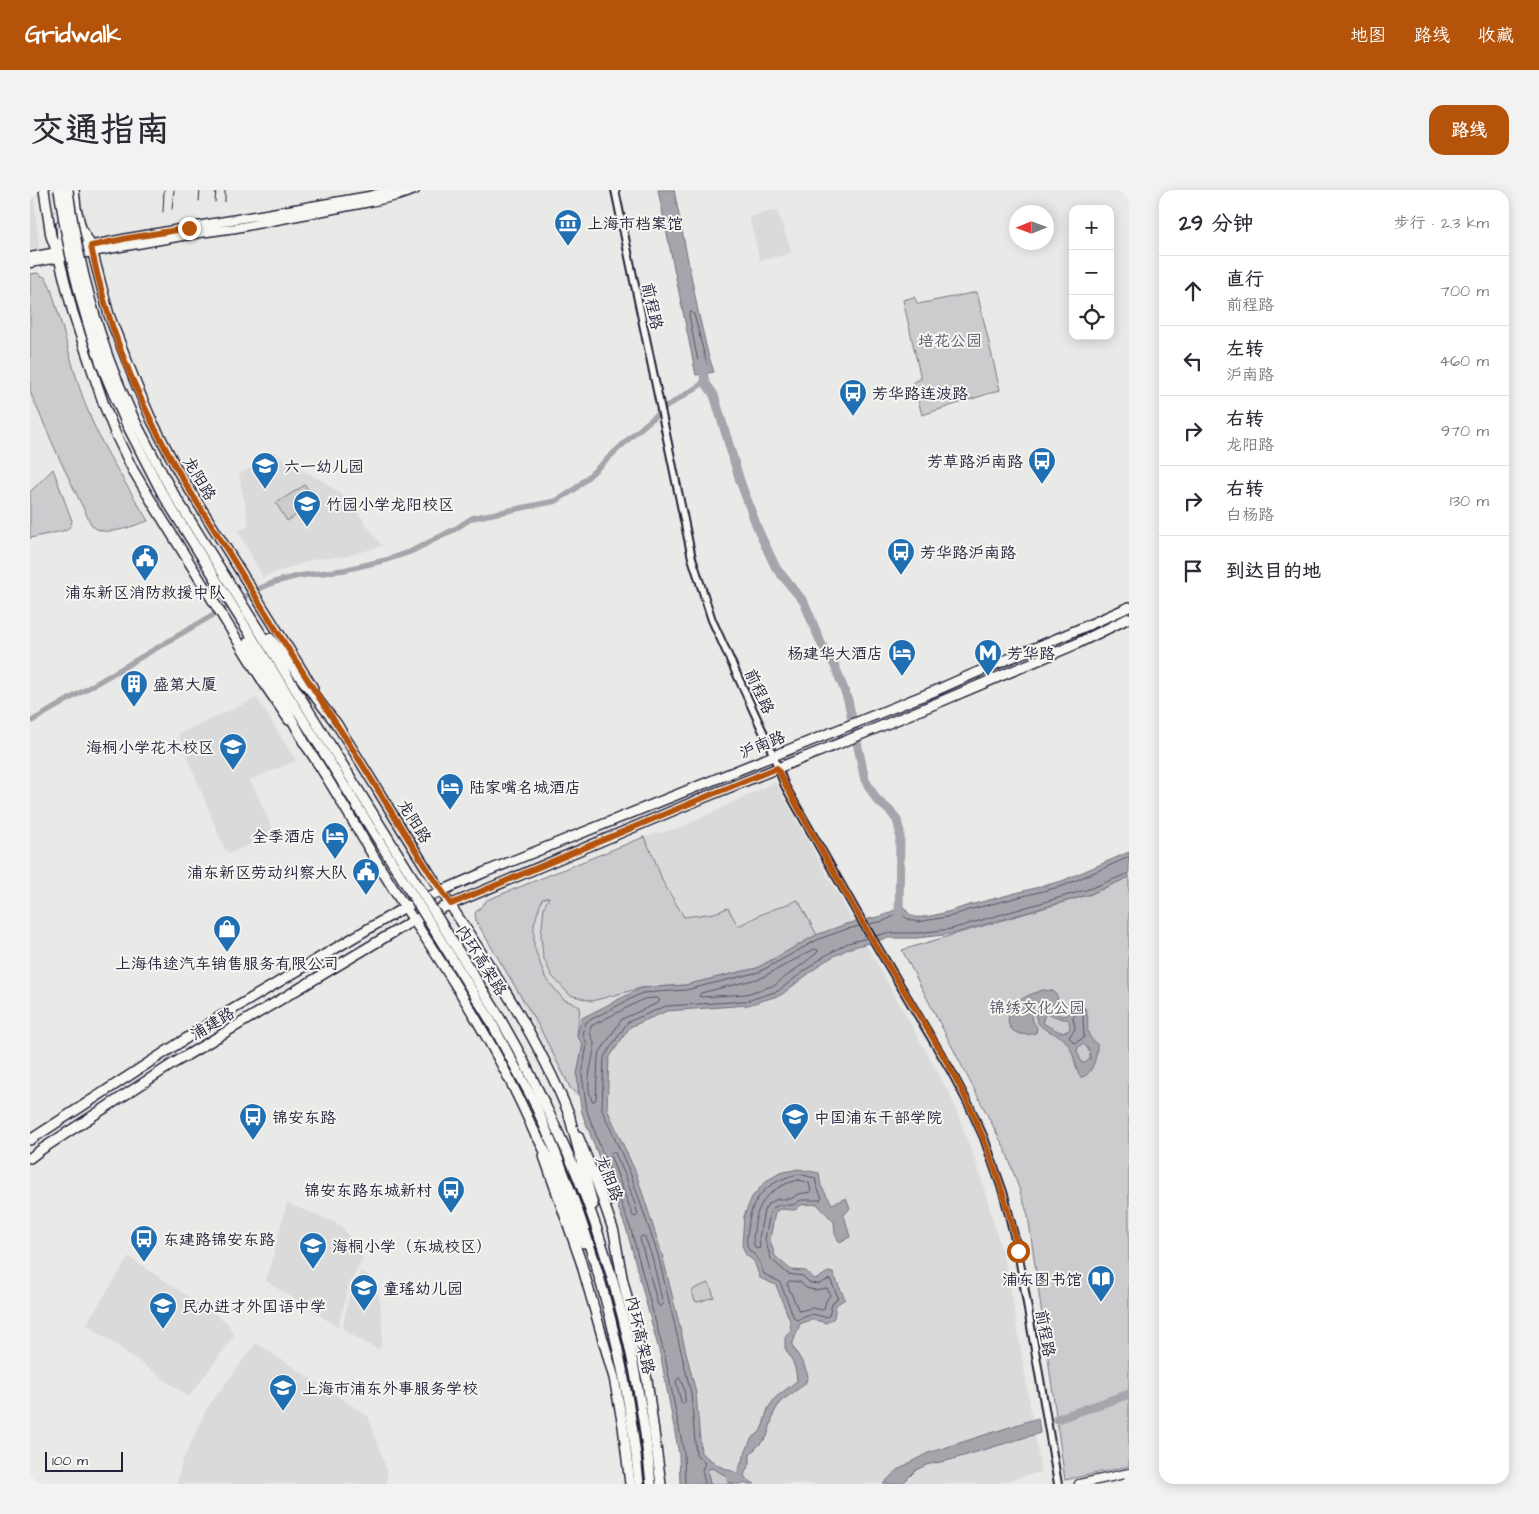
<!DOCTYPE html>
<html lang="zh">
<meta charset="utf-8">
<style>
body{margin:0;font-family:"Architects Daughter","LXGW WenKai TC",sans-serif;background:#f2f2f3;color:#2b2b33}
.controls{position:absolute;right:15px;top:15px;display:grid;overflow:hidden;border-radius:10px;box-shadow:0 2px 12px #0003}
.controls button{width:45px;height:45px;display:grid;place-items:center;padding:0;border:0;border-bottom:1px solid #e1e1e2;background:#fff;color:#2b2b33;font:25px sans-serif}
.compass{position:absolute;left:979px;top:15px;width:45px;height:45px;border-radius:50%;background:#fff;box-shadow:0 2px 12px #0003;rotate:269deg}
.scale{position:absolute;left:15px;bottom:12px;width:78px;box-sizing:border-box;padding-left:5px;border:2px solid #22223b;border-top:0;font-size:14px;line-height:18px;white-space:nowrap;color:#22223b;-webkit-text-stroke:4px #f6f6f2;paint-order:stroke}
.stop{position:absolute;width:15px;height:15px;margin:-11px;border:4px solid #b45309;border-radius:50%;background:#fff}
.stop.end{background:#b45309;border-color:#fff;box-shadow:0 1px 5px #0008}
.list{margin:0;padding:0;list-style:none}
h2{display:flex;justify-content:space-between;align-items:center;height:65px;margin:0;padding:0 20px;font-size:21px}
h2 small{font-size:16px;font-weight:400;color:#7c7c81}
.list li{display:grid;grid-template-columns:32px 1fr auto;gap:15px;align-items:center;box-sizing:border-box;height:70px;padding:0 20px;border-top:1px solid #e1e1e2}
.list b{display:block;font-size:19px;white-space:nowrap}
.list p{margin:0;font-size:16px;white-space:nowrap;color:#7c7c81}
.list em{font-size:16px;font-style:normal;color:#7c7c81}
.icon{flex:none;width:28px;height:28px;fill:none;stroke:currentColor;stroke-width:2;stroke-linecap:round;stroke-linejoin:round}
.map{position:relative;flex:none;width:1099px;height:1294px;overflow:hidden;border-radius:15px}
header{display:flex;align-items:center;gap:30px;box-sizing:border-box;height:70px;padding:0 25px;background:#b45309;color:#fff}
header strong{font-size:24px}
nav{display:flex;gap:28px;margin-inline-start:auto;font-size:18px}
.intro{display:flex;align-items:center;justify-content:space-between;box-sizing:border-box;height:120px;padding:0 30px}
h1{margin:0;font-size:35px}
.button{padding:12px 22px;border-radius:15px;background:#b45309;color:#fff;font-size:18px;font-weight:700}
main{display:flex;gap:30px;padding:0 30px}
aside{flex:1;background:#fff;border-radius:15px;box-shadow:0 2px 12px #0003}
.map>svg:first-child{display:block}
.built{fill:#dadada}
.green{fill:#ccccce;stroke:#777784}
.water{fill:#a5a5ac;stroke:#71717f;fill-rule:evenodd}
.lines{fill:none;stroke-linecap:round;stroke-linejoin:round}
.shore{stroke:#565668;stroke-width:1}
.canal{stroke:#a5a5ac;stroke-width:5.5}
.river{stroke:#a5a5ac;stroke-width:9}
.tertiary-casing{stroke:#22223b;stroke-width:10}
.secondary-casing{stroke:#22223b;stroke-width:11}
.primary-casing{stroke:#22223b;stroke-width:12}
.trunk-casing{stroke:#22223b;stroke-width:12}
.tertiary{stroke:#f6f6f2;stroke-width:6}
.secondary{stroke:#f6f6f2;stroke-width:8}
.primary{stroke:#f6f6f2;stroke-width:9}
.trunk{stroke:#f6f6f2;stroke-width:9}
.rail{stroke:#22223b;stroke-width:1}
.trunk-bridge-casing{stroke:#22223b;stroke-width:12;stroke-linecap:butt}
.trunk-bridge{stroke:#f6f6f2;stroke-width:9}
.route{stroke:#b45309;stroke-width:6}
.labels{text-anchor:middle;stroke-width:4;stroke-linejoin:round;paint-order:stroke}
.poi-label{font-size:16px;fill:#22223b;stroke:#f6f6f2;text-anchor:start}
.street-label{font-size:16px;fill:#22223b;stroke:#f6f6f2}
.park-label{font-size:16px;fill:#555567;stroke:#f6f6f2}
</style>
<header>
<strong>Gridwalk</strong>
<nav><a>地图</a><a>路线</a><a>收藏</a></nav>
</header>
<div class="intro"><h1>交通指南</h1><a class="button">路线</a></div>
<main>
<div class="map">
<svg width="1099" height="1294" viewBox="0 0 1099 1294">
<rect width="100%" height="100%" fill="#e9e9e7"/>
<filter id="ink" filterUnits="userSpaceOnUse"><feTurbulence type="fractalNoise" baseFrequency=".02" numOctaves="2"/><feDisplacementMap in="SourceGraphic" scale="10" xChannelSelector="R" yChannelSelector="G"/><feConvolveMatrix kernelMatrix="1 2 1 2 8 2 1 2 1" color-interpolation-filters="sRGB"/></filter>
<g filter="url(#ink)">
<path class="built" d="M0,0h3l6,58 -9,2z
M747,20l15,43 -32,8 -11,-44z
M245,262l12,10 39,21 23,18 33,45 -35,10 -33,3 -51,18 -25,-46 11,-5 -10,-51z
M227,508l39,63 -46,19 25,54 -45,19 -5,-3 -47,-116z
M745,592l176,314 30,81 28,101 32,194 -49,12h-288l-8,-91 -34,-139 -26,-81 -29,-63 -35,-16 -96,-173 -1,-8 12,-13 157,-63 36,-9z
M257,1013l54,22 22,34 -14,26 -11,42 -72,-46z
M99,1067l99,66 6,13 -45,61 -103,-73z
M331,1081l11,7 8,22 2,25v21l-4,4 -36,-21 9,-42z
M226,1153l112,73 19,55v13h-210l5,-22 25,-54z"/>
<path class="green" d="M7,83l9,5 4,8c15,45 23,91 42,135 15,35 37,67 56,100 -13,4 -38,15 -51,8 -3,-1 -4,-3 -6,-5l-32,-66 -29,-66v-118z
M947,102l23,98 -78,25 -9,-33 8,-3 -18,-79 11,-3 4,7z
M23,279l19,52 -1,4 -4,5 -37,8v-46z
M275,295l11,18 -29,18 -11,-18z
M614,647l10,21 9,24 21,35 30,-4 14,-5 10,18 26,-13 34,-13 19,35 -60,33 -72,17 -44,3 -49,13 -22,-6 -18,-19 -9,-19 -2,-21 3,-29 5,-10 -7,2 -8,25v22l11,31 18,22 17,8 -3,29 6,8 -6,31 2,20 -8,-6 -31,-61 -64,-107 -1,-8 12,-13z
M1099,687v589l-64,14 -37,-265 -22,-64 -104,-201 189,-56z
M678,1093l2,2 4,12 -16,5 -3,-1 -3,-9 2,-3z
M682,1278l13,7 9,9h-24l-3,-15z"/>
<path class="water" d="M628,0h16l24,121 10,43 6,18 -18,3z
M1099,662v25l-38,17 -139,40 -35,4h-30l-37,10 -25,13 -44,34 -33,10 -81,6 -37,16 -21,31 -2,51 29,64 26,81 34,139 5,60 18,13 18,7 14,-34 9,-7 3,-7 5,-17 8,-11 21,-16 -1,-9 -3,-10 -8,-14v-10l6,-9 -1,-8 -14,-36 -16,-7 -6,-17 -8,-6 -4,-10 2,-29 8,-19 14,-16 14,-8 18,-4 21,4 2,13 11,18 14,-6 4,10 -6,7 6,22 -11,5 -4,-8 -1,-12 -17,-18 -16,1 -6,5 -15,-1 -5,3 -5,28 5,16 16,14 15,1 6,7 5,1 11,-7 5,1 12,26 -9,6 -2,13 -8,5 -14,-4 -12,5 -8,21 12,20 4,11 -3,8 -25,18 -6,11 -7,24 -17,17v8l-6,13 3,5 8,4h-21l-5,-2 -4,-7 -13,-7 -5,2 3,14h-30l-1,-30 -18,-96 -34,-127 -45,-118 -3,-18 -2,-20 6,-31 -6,-8 5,-18 59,-30 44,-3 72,-17 59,-33 30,-11 36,-8 21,-10c4,5 6,9 12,11 11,2 40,-7 51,-11l96,-25z
M1013,800l10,1 4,5 1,6 -3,3c-8,-1 -14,-5 -21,-1 -3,9 -4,16 3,23l-1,6c-25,7 -38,-12 -18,-31 7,-6 16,-9 25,-12z
M1050,816l5,2c7,15 -4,25 12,36 1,10 -5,34 -17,33 -6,-11 -5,-24 -13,-34 -10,-14 -29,-8 -32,-30l2,-4 9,-1 16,8 5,-1 8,-7zM1015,824c9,0 14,6 22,5l2,2 1,7 -2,3 -8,1 -16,-8 -1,-4zM1053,854c6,4 7,9 7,15l-5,4h-3l-5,-12 2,-5z
M1008,1228l2,15 -90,27 -24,5 -10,5 -14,14h-19l12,-12 14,-9 19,-10z"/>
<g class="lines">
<path class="shore" d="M661,122l3,2 13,51 -2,3 -4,1 -2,-2 -10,-52z
M839,734l15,-3 16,-8 6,5 11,4 35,-6 16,-6 95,-24 66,-29
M846,746l10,-3h31l34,-4 138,-40 40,-16
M785,759l3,1 -1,3 -42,32 -29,9 -44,3 -3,-1 2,-3 60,-15z
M627,808l3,2 -2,3 -36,16 -22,33 -2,5 -2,42 -1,2h-3c-8,-20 1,-36 2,-56 0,-10 -6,-7 -3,-19l53,-27z
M1050,822l3,3 1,23 -10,5 -5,-6 6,-8 -2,-12z
M582,962l3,1 11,24 12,37 -2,3 -3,-1 -23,-61z
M769,984l16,4 2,9 5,11 -2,2h-19l-8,5h-14l-6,3 -3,4 -5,28 6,19 17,15 15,2 7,7 9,1 11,-5 8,18 -6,7 -3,12 -4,1 -13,-3 -15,6 -3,-2 -14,-36 -16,-8c-2,-4 -3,-11 -6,-15 -3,-6 -10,-6 -11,-15 -1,-4 0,-10 1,-15 2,-32 21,-49 51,-55z
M769,990l10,3 2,9 -13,2 -7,5h-14l-10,6 -3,5 -5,28 1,10 -4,1c-4,-6 -3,-11 -2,-18 2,-29 17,-45 45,-51z
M612,1046l3,1 7,20 11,47 -2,3 -3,-2 -18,-66z
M760,1091l10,1 6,6 9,2 12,-2 3,7 -4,6 -2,8 -2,1 -10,-2 -13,3 -12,-27 1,-2z
M649,1188c5,5 6,16 6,24l-2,2 -2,-2 -5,-21z
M655,1294l-1,-31 -19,-96 -34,-127 -44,-119 -5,-36 5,-31 -4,-9 3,-13 56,-29 44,-3 73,-18 60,-33 28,-10 13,-3
M675,1294l-3,-14 3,-7 -9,-9 -5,-61 -33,-138 -27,-80 -29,-65 2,-53 24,-35 38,-16 81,-5 31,-10 45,-34 25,-14 19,-5"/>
<path class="canal" d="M0,532l226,-132 19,-8 23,-6 46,-6 42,-10 24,-8 45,-23 17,-11 84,-17 18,-11 59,-55 33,-28 39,-25"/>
<path class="river" d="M672,173l3,19 9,13 26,86 19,51 17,36 28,34 17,41 14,23 13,34 17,80 12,20 13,11 7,9 3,12 -1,87
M1027,1229l72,-25"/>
<defs>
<path id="tertiary" d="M585,0l77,368 20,62 58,127 15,39 71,125 95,160 18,34 15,33 20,57 14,56 40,233"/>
<path id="secondary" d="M43,59l55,-11 241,-42 24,-6
M0,67l32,-6
M0,73l170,-30 36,-5 134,-26 27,-6 18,-6
M1049,1294l50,-11"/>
<path id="primary" d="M14,0l7,46 8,22 14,55 31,92 12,30 17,35 22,37 112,181 22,32
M44,0l2,18 5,20 10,18 18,69 27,69 15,35 27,52 135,217
M29,68l3,-18 -1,-15
M304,530c33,51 63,103 96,154 50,77 106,157 140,243
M273,551c37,53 66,112 102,166 48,72 96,147 130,227
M548,946l19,47 17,49 8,45 25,103 14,104
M0,950l183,-119 192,-114 80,-35 452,-182c64,-29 129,-54 192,-83
M514,966l37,106 33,116 9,48 7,58
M0,968l12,-9 132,-86 240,-143 289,-122 140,-56 99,-41 132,-56 55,-27"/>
<path id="trunk" d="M105,231l35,67 164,263
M97,235l35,68 164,263
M240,448l68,88
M218,452l30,52 29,53
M511,906c12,26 25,52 36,79 39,99 64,203 74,309
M503,910c55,121 94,251 106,384
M538,921l25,94
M502,937c21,37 37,76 51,116"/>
</defs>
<use href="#tertiary" class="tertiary-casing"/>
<use href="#secondary" class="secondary-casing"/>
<use href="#primary" class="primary-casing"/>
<use href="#trunk" class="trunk-casing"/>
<use href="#tertiary" class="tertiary"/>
<use href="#secondary" class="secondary"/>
<use href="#primary" class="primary"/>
<use href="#trunk" class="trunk"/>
<path class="rail" d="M169,11l1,-11
M185,12l1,-12
M195,12v-12
M142,19l2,-19
M133,22l1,-22"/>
<defs>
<path id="trunk-bridge" d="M29,0c8,56 21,114 40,168 8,23 19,45 28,67
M38,0c7,56 21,111 39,164 8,23 18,45 28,67
M304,561l163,262 23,41 21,42
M296,566l163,262 44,82"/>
</defs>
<use href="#trunk-bridge" class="trunk-bridge-casing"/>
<use href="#trunk-bridge" class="trunk-bridge"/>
</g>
</g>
<g class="lines" filter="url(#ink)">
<path class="route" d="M159,38l-61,10 -37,8c14,72 43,145 78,209 19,35 42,69 63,103 34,56 69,112 105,167 39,59 73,121 114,179l252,-106 74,-30 9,18c30,54 59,108 91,161 31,52 66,103 92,158 22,47 38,96 49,146"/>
</g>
<defs>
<symbol id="museum-pin" viewBox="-11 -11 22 30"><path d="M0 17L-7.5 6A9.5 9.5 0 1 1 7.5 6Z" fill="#1f6fb2" stroke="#f6f6f2"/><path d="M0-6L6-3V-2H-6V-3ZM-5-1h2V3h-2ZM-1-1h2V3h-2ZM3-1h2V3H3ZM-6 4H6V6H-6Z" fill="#fff"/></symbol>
<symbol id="bus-pin" viewBox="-11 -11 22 30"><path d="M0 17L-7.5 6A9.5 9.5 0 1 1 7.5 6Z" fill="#1f6fb2" stroke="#f6f6f2"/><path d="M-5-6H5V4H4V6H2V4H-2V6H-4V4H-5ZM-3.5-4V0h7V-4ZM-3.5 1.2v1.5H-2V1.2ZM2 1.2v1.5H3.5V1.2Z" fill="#fff"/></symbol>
<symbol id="school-pin" viewBox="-11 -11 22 30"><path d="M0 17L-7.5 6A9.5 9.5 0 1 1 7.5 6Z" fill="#1f6fb2" stroke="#f6f6f2"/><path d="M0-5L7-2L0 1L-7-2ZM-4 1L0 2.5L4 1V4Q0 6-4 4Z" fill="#fff"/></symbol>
<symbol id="civic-pin" viewBox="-11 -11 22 30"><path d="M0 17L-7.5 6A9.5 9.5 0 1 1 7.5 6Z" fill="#1f6fb2" stroke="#f6f6f2"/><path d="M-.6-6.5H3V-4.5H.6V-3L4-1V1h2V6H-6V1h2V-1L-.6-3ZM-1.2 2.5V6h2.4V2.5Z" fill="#fff"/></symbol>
<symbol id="hotel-pin" viewBox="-11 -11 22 30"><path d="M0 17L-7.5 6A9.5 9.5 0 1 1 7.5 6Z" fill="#1f6fb2" stroke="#f6f6f2"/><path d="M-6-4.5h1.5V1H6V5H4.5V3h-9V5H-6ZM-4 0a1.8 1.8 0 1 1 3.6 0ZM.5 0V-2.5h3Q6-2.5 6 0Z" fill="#fff"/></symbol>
<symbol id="metro-pin" viewBox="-11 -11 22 30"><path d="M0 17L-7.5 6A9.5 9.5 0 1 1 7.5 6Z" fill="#1f6fb2" stroke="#f6f6f2"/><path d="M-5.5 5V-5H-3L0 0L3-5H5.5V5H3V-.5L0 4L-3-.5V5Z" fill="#fff"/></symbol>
<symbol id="building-pin" viewBox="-11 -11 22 30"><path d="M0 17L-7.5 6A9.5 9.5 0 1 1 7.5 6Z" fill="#1f6fb2" stroke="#f6f6f2"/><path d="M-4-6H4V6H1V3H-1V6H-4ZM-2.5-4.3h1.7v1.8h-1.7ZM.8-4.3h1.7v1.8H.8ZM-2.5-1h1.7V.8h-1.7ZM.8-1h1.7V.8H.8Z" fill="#fff"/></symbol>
<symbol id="shop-pin" viewBox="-11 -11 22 30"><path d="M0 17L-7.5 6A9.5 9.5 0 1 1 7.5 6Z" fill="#1f6fb2" stroke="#f6f6f2"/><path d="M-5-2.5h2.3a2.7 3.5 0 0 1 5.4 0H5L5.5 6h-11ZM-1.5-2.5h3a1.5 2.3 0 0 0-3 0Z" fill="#fff"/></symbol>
<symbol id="university-pin" viewBox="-11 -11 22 30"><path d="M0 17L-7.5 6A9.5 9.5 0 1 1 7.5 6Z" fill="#1f6fb2" stroke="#f6f6f2"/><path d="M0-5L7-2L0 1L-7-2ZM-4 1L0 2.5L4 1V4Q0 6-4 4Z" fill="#fff"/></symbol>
<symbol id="library-pin" viewBox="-11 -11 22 30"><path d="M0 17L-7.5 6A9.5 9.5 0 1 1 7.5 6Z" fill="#1f6fb2" stroke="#f6f6f2"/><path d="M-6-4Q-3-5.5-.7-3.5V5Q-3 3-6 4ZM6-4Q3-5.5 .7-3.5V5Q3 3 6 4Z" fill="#fff"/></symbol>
</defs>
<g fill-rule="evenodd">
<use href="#museum-pin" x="522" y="17" width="32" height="43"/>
<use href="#bus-pin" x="807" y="187" width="32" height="43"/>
<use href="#bus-pin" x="996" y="255" width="32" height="43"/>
<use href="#school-pin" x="219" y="260" width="32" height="43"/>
<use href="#school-pin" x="261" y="298" width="32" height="43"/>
<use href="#bus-pin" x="855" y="346" width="32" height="43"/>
<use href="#civic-pin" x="99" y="352" width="32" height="43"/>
<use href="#hotel-pin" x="856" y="447" width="32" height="43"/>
<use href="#metro-pin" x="942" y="447" width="32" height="43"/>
<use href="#building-pin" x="88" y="478" width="32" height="43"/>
<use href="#school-pin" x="187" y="541" width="32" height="43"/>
<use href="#hotel-pin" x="404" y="581" width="32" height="43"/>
<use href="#hotel-pin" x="289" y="630" width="32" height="43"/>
<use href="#civic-pin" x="320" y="666" width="32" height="43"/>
<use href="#shop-pin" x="181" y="723" width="32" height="43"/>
<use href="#bus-pin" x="207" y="911" width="32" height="43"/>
<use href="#university-pin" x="749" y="911" width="32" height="43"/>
<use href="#bus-pin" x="405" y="984" width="32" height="43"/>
<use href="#bus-pin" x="98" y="1033" width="32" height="43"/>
<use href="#school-pin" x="267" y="1040" width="32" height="43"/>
<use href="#library-pin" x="1055" y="1073" width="32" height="43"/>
<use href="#school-pin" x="318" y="1082" width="32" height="43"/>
<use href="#school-pin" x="117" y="1100" width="32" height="43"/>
<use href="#school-pin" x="237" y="1182" width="32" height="43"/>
</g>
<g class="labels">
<g class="poi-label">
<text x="557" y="39">上海市档案馆</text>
<text x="842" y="209">芳华路连波路</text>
<text x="993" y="277" text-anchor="end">芳草路沪南路</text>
<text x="254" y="282">六一幼儿园</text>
<text x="296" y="320">竹园小学龙阳校区</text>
<text x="890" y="368">芳华路沪南路</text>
<text x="115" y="408" text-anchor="middle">浦东新区消防救援中队</text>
<text x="853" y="469" text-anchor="end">杨建华大酒店</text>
<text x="977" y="469">芳华路</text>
<text x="123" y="500">盛第大厦</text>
<text x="184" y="563" text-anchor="end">海桐小学花木校区</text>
<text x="439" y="603">陆家嘴名城酒店</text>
<text x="286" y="652" text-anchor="end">全季酒店</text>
<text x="317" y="688" text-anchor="end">浦东新区劳动纠察大队</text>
<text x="197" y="779" text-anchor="middle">上海伟途汽车销售服务有限公司</text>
<text x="242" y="933">锦安东路</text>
<text x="784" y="933">中国浦东干部学院</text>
<text x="402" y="1006" text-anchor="end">锦安东路东城新村</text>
<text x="133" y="1055">东建路锦安东路</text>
<text x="302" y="1062">海桐小学（东城校区）</text>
<text x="1052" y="1095" text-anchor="end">浦东图书馆</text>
<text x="353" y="1104">童瑶幼儿园</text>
<text x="152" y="1122">民办进才外国语中学</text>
<text x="272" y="1204">上海市浦东外事服务学校</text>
</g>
<g class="street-label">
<text transform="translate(623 116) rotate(78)" y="6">前程路</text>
<text transform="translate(170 288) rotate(59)" y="6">龙阳路</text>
<text transform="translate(730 501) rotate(65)" y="6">前程路</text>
<text transform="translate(732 554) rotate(-22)" y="6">沪南路</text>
<text transform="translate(385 631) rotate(58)" y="6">龙阳路</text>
<text transform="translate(452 770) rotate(58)" y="6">内环高架路</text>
<text transform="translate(182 833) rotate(-31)" y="6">浦建路</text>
<text transform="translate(580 988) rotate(69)" y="6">龙阳路</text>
<text transform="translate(1016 1143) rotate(80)" y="6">前程路</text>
<text transform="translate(611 1145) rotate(77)" y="6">内环高架路</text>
</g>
<g class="park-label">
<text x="920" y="156">培花公园</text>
<text x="1007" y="823">锦绣文化公园</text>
</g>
</g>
</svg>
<div class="controls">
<button>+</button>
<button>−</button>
<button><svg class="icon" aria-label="locate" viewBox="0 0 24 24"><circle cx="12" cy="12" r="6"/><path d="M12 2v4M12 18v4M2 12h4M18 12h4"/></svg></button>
</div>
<svg class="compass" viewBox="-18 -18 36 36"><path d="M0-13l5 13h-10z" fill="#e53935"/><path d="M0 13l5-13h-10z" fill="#7c7c81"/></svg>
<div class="scale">100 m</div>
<div class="stop" style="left:988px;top:1061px"></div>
<div class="stop end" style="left:159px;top:38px"></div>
</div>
<aside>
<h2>29 分钟<small>步行 · 2.3 km</small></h2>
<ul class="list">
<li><svg class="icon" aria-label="ahead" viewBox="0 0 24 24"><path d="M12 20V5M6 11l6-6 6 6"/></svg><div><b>直行</b><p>前程路</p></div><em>700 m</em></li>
<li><svg class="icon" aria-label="left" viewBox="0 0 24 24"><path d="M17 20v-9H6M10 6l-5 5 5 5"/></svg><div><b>左转</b><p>沪南路</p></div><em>460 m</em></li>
<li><svg class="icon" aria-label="right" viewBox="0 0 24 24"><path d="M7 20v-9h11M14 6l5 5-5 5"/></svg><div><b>右转</b><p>龙阳路</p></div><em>970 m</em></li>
<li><svg class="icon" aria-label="right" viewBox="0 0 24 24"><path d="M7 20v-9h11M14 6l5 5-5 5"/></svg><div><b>右转</b><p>白杨路</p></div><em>130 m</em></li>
<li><svg class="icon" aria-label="arrive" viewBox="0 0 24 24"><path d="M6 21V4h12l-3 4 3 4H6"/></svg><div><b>到达目的地</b></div></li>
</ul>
</aside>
</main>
